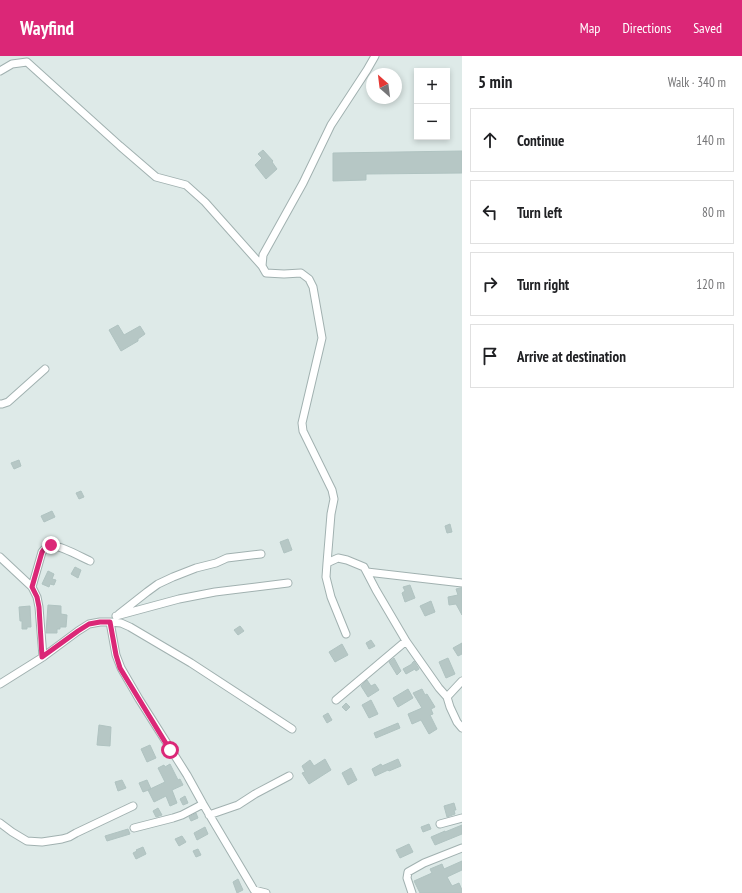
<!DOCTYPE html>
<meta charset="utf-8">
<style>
body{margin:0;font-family:"PT Sans Narrow",sans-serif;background:#f2f2f2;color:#202124}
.controls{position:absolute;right:12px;top:12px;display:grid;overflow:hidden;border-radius:0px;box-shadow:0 2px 6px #0003}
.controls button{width:36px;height:36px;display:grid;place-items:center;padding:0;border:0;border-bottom:1px solid #e0e0e0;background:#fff;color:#202124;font:20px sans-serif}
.compass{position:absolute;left:366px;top:12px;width:36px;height:36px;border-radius:50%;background:#fff;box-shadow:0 2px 6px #0003;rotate:332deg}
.stop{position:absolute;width:12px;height:12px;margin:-9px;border:3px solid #db2777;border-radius:50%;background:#fff}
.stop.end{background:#db2777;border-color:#fff;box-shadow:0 1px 4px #0008}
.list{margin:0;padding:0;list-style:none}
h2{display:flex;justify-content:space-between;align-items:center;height:52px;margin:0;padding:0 16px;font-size:17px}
h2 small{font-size:13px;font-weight:400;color:#757577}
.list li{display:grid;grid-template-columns:26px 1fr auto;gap:12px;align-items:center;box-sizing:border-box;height:64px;margin:0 8px 8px;padding:0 8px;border:1px solid #e0e0e0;border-radius:0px}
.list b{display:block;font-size:15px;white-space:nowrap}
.list em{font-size:13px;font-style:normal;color:#757577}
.icon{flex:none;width:22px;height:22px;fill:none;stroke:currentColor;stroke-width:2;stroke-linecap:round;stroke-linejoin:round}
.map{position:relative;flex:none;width:462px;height:837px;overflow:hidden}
header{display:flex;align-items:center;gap:24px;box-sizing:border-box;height:56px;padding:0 20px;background:#db2777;color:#fff}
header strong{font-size:19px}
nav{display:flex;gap:22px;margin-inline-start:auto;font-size:14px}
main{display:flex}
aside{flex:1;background:#fff}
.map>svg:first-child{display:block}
.building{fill:#b6c7c5;stroke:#b0c3c1}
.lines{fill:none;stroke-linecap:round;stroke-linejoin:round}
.minor-casing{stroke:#a1b1b0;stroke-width:9}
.minor{stroke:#fff;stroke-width:7}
.route{stroke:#db2777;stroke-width:5}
</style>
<header>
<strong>Wayfind</strong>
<nav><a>Map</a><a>Directions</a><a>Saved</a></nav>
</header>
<main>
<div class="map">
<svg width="462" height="837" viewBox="0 0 462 837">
<rect width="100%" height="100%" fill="#deeae8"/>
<path class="building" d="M263,94l10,11 -1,1 5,7 -11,10 -11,-14 7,-7 -4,-4z
M462,95v22l-96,1v6l-33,1v-28z
M118,269l6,10 16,-9 5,8 -7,5v2l-17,10 -12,-21z
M19,404l2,6 -7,3 -3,-6z
M81,435l3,6 -5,2 -3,-6z
M52,455l3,6 -11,5 -3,-6z
M450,468l2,8 -5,1 -2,-7z
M288,483l4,11 -8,3 -4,-11z
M75,511l6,3 -3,8 -7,-4z
M48,515l6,3 -2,5 4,1 -2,5 -4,-1 -1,3 -7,-3z
M410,529l5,13 -10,4 -3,-9 3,-2 -2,-4z
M460,532h2v27l-6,-11 -7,1 -1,-8 10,-2 -2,-6z
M431,545l4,11 -10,4 -5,-10z
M48,549l13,1v8l6,1 -1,12h-6v2h-3v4h-11z
M30,550l1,21h-4v2h-5v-8h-2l-1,-14z
M240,570l4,5 -6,4 -4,-5z
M371,584l4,6 -6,3 -3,-6z
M462,587v11l-4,2 -5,-8z
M342,588l6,11 -13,7 -6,-10z
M394,602l7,13 -4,4 -8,-13z
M448,602l7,16 -9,4 -7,-16z
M414,605l5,8 -3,2 -1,-2 -9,5 -3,-5 9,-5v-1z
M367,624l4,6 4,-2 4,6 -11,7 -7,-11z
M408,633l5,9 -15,9 -5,-9z
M422,633l3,6 2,-1 8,13 -4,2 2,5 -3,1 7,14 -8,5 -8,-14 -9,4 -4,-10 14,-6 -9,-15z
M371,644l7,14 -9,4 -7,-13z
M346,647l4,4 -4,4 -4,-4z
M328,657l4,7 -5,3 -4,-7z
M398,667l2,5 -24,10 -2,-5z
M99,669l12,2 -1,19 -13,-1z
M150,689l6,13 -9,4 -6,-13z
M325,703l6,11 -22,14 -7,-11 3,-1 -3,-6 8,-6 4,6z
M398,703l3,7 -12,5 -1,-1 -13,6 -3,-7 9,-5 1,2z
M170,708l8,16 2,-1 3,6 -11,5 5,13 -7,3 -4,-10 -12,6 -6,-12 17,-8 -7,-14 6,-3 1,2z
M351,712l6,12 -9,5 -6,-12z
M122,724l4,8 -8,3 -3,-9z
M147,724l4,9 -8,3 -4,-9z
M185,740l3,7 -5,2 -3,-6z
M454,747l2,7h-2l1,4 -8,3 -3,-11z
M158,752l4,7 -6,2 -3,-6z
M196,757l2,5 -7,3 -2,-4z
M429,768l2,5 -8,3 -2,-5z
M462,769v9l-27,11 -4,-8 14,-6v1z
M205,771l3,7 -11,6 -3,-7z
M128,773l2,5 -23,7 -2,-5z
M182,780l4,6 -7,4 -4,-7z
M409,788l4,8 -13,6 -4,-8z
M143,791l3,7 -10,5 -3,-6 4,-2 -1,-1z
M198,793l3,6 -5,2 -3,-6z
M462,805v9l-15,7 5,9 7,-3 3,7v3h-42l-6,-12 18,-8 -2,-4 12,-5 2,5z
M238,823l5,11 -6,3 -4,-11z"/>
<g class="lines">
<defs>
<path id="minor" d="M375,0l-8,14 -36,55 -28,58 -40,72 -1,11 4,7 18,1 17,-1 8,6 4,8 9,51 -20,85 1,8 29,59 2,9 -3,15 -4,49 11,-5 9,2 17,7 12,23 30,51 33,47 8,9 3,10 7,15 5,6
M0,15l12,-7 15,-2 93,84 36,31 30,8 19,17 57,64
M0,348h2l6,-2 37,-33
M0,501l32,30 5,10 2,10 4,50
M327,507l-1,14 5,20 15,37
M367,516l95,11
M32,531l10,-35c2,-3 4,-5 8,-6 8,-2 31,11 40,15
M119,558l28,-22 11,-8 15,-7 23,-9 20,-5 11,-5 34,-4
M116,560l63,-17 36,-7 73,-9
M110,566l11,1 9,4 61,36 101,66
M0,628l43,-27 35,-26 11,-7 11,-2h10l6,33 5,13 18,31 48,76 16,29 51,86 12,3
M447,641l15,-16
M336,644l70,-59
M209,759l29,-10 17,-11 34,-18
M0,767l12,9 15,9 15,1 20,-3 7,-2 7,-4 57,-27
M440,768l22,-6
M134,772l39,-10 9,-3 21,-11
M412,837l-5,-15 1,-6 16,-9 38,-15"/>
</defs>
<use href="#minor" class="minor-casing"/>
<use href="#minor" class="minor"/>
</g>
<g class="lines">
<path class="route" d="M51,489l-6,3 -3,4 -10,35 5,10 2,10 3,50 36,-26 11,-7 11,-2h10l6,33 4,13 50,82"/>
</g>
</svg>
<div class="controls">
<button>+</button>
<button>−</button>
</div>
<svg class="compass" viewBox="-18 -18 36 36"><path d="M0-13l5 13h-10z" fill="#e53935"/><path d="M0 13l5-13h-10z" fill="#757577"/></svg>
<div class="stop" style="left:170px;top:694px"></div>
<div class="stop end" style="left:51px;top:489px"></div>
</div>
<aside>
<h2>5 min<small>Walk · 340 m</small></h2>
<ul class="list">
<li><svg class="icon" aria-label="ahead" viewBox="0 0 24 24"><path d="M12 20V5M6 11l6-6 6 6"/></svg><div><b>Continue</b></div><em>140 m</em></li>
<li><svg class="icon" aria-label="left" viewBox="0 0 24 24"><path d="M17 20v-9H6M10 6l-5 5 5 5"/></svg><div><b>Turn left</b></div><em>80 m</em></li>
<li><svg class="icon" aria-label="right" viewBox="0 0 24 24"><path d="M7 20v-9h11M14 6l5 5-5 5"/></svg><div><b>Turn right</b></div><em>120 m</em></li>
<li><svg class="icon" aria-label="arrive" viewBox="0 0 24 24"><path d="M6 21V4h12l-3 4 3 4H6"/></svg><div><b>Arrive at destination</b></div></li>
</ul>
</aside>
</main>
